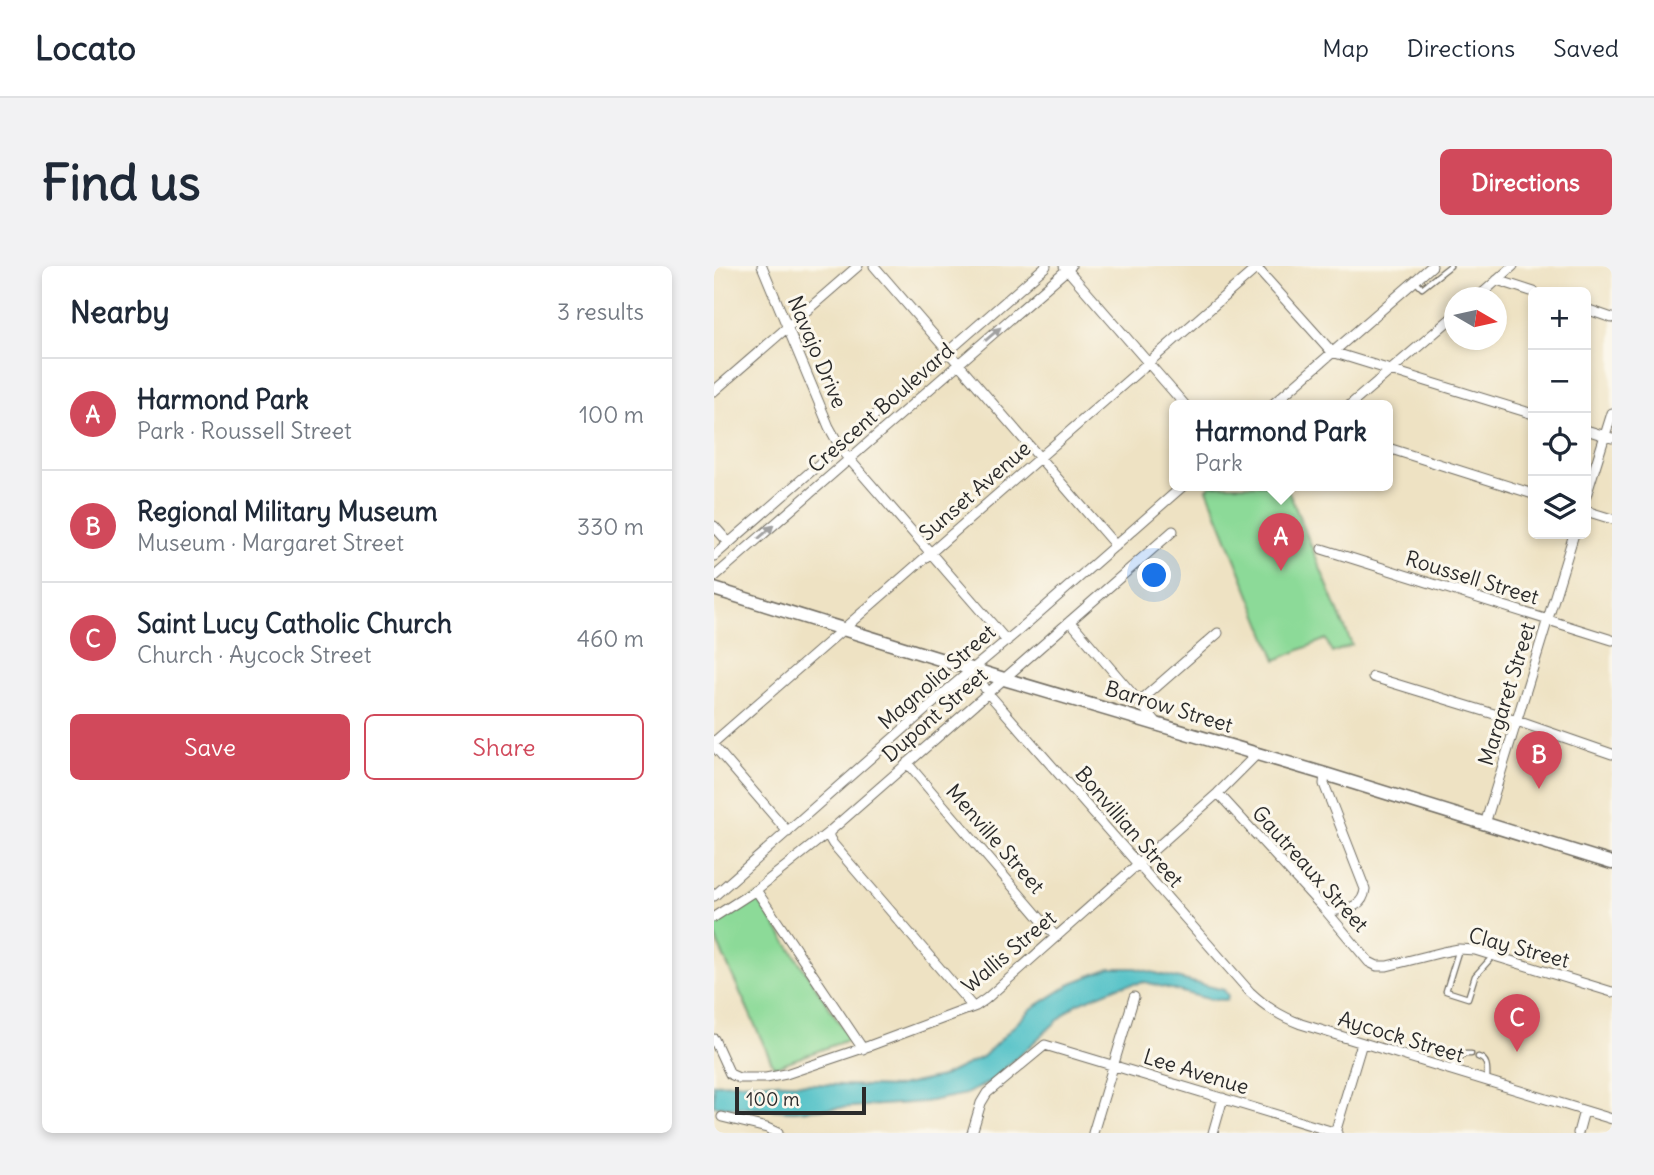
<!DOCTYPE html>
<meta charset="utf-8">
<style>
body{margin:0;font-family:Delius,sans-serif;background:#f2f2f3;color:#1f2937}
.controls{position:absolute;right:21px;top:21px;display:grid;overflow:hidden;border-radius:10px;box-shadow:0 4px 10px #0003}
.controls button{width:63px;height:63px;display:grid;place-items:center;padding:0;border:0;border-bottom:2px solid #e0e1e3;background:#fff;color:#1f2937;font:35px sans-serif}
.compass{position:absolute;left:730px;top:21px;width:63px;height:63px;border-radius:50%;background:#fff;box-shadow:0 4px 10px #0003;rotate:99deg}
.scale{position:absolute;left:21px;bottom:18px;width:131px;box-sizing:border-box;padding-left:7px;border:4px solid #2b2b2b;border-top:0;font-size:19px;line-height:24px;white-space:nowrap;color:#2b2b2b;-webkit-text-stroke:5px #fbf7ec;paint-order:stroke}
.you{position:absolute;left:441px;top:310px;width:24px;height:24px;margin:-18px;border:5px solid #fff;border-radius:50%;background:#1a73e8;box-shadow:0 0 0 10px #1a73e833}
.badge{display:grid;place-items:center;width:46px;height:46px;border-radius:50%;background:#d1495b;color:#fff;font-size:23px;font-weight:700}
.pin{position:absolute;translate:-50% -58px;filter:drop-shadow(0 2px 4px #0008)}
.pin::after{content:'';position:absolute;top:37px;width:24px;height:21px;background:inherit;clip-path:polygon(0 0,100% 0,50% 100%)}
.popup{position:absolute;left:455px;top:134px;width:224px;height:91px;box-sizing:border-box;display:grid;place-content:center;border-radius:10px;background:#fff;filter:drop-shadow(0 2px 5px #0005);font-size:23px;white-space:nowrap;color:#747a83}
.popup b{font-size:26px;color:#1f2937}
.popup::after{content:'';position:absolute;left:50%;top:100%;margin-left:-14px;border:14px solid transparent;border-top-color:#fff}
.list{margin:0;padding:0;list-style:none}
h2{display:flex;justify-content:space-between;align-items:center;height:91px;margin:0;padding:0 28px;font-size:30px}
h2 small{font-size:23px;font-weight:400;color:#747a83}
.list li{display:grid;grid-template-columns:46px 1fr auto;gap:21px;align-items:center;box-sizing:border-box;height:112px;padding:0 28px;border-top:2px solid #e0e1e3}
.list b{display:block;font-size:26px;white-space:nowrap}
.list p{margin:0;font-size:23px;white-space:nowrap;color:#747a83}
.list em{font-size:23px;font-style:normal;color:#747a83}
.actions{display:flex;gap:14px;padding:21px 28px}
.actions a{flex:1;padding:16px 0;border:2px solid #d1495b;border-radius:10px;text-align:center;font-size:24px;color:#d1495b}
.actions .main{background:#d1495b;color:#fff}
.icon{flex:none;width:38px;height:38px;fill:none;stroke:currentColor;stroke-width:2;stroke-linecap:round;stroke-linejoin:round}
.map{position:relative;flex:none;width:898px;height:867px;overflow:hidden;border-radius:10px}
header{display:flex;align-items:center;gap:42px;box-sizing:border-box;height:98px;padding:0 35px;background:#fff;border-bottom:2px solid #e0e1e3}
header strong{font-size:33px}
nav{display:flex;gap:38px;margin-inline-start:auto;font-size:24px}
.intro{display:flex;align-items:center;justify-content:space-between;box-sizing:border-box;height:168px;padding:0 42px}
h1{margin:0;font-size:49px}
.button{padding:18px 32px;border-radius:10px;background:#d1495b;color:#fff;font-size:24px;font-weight:700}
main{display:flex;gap:42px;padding:0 42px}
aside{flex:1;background:#fff;border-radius:10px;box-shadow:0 4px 10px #0003}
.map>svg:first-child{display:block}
.green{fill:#8cda98;stroke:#5c8262;stroke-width:2}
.water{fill:#54c2c8;stroke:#40767a;stroke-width:2}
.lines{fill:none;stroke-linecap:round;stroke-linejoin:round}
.service-casing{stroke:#6f6b60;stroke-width:7}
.minor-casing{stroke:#6f6b60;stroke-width:11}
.secondary-casing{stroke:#6f6b60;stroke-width:15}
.service{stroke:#fff;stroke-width:4.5}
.minor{stroke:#fff;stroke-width:9}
.secondary{stroke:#fff;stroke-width:12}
.oneway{fill:#a0a0a0}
.labels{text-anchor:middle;stroke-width:6;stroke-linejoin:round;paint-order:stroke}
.street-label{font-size:21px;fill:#2b2b2b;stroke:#fbf7ec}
</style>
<header>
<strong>Locato</strong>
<nav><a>Map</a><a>Directions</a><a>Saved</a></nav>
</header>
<div class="intro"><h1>Find us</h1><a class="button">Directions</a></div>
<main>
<aside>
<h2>Nearby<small>3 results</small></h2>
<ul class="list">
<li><span class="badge">A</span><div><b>Harmond Park</b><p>Park · Roussell Street</p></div><em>100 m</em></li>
<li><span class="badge">B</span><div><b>Regional Military Museum</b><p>Museum · Margaret Street</p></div><em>330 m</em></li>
<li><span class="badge">C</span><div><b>Saint Lucy Catholic Church</b><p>Church · Aycock Street</p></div><em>460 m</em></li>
</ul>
<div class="actions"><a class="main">Save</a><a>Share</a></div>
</aside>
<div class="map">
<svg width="898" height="867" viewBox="0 0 898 867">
<rect width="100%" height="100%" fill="#fbf7ec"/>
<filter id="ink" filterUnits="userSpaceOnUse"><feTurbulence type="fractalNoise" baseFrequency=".0143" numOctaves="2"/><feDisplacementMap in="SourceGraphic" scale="14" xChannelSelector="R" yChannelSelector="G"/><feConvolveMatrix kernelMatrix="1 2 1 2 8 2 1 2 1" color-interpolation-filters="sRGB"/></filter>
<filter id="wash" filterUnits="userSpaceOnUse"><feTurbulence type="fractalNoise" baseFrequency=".00686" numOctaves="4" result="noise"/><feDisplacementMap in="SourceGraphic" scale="28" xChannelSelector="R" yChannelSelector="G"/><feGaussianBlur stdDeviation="1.57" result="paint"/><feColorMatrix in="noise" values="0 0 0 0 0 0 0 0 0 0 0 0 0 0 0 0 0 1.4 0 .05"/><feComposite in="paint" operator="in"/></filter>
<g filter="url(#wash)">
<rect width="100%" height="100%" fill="#eee2c3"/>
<path class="green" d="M497,219h75l66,160 -20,8 -6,-14 -50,21 -69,-171z
M42,630l94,143 -76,28 -60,-132v-11z"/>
<path class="water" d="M396,702h25l89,22 4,6 -1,4 -19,-1 -63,-17 -25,4 -44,18 -86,78 -24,12 -41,8 -132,9 -79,-5v-22l47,-2 134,5 46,-10 43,-21 47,-47 43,-27z"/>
</g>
<g filter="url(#ink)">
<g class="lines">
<defs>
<path id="service" d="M702,16l6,6 28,-22
M745,683l-13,42 22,7 7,-22 18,-20
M764,791c11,3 9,13 9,23
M736,803l14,-15h7"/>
<path id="minor" d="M48,0l67,161 14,25 164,189
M160,0l242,280
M350,0l121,139
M541,0l77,86 201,62
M783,14l37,12
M763,32l36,-32
M872,43l26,9
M0,125l144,-125
M558,139l160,-139
M636,139l104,-89
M872,164l26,8
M674,182l145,46
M872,230l26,-83
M872,245l26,8
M0,260l15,17
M608,283l290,91
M0,290l332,-290
M0,311l357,-311
M356,355l88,103
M259,403l15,24 262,299c16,15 30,24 51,32l311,95
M659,411l144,44 95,33
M425,436l79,-69
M0,476l545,-476
M0,480l74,86
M193,497l149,174
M611,508l-1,10 41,105c-2,21 -21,19 -38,23
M504,527l109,119 42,50 8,4h10l56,-14 16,-3 16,1 137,42
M771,558l89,-290
M115,566v5l4,7 140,163
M42,624l107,159
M0,630l236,-208 68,-57 166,-146
M0,651l42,-27 73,-58 344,-301
M0,773l16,35 9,4h27l20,-4 83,-28 107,-40 10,-7 232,-206 39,-39
M8,851l45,11 11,5
M258,867l9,-30 6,-10 58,-48 292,88
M379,867l41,-136
M499,867l10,-35
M621,867l27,-90
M864,867l6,-22"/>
<path id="secondary" d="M0,323l290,90 321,95 287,89"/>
</defs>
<use href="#service" class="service-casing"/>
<use href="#minor" class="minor-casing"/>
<use href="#secondary" class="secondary-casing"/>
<use href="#service" class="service"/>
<use href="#minor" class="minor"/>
<use href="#secondary" class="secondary"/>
</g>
<defs><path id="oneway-solid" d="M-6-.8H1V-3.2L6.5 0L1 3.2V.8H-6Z" transform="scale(1.75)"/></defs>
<g class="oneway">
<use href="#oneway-solid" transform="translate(279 68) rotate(-41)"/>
<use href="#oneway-solid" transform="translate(52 266) rotate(-41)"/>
</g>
</g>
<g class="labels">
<g class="street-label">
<text transform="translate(103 86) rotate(67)" y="7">Navajo Drive</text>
<text transform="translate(167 142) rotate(-41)" y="7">Crescent Boulevard</text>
<text transform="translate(261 225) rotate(-41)" y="7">Sunset Avenue</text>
<text transform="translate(758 312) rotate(17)" y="7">Roussell Street</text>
<text transform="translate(223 411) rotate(-41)" y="7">Magnolia Street</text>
<text transform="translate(793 428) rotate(-73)" y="7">Margaret Street</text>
<text transform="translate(455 441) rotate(17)" y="7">Barrow Street</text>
<text transform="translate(221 449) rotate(-41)" y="7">Dupont Street</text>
<text transform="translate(415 561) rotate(49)" y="7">Bonvillian Street</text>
<text transform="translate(281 573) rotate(49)" y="7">Menville Street</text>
<text transform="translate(596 603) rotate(48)" y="7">Gautreaux Street</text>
<text transform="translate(805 682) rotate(15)" y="7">Clay Street</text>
<text transform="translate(295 686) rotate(-40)" y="7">Wallis Street</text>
<text transform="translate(687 771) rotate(17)" y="7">Aycock Street</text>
<text transform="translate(482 806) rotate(17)" y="7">Lee Avenue</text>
</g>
</g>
</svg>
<div class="controls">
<button>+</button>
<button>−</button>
<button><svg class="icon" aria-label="locate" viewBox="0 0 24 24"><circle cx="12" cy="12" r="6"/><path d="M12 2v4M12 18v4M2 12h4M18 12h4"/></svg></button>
<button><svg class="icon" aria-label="layers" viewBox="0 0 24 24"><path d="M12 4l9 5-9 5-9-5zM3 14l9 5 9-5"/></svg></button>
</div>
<svg class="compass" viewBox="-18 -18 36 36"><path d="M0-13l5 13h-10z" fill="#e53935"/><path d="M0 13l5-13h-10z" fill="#747a83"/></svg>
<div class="scale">100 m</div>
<div class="you"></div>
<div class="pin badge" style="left:567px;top:305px">A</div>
<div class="popup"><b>Harmond Park</b>Park</div>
<div class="pin badge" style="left:825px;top:523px">B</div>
<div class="pin badge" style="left:803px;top:786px">C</div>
</div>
</main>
